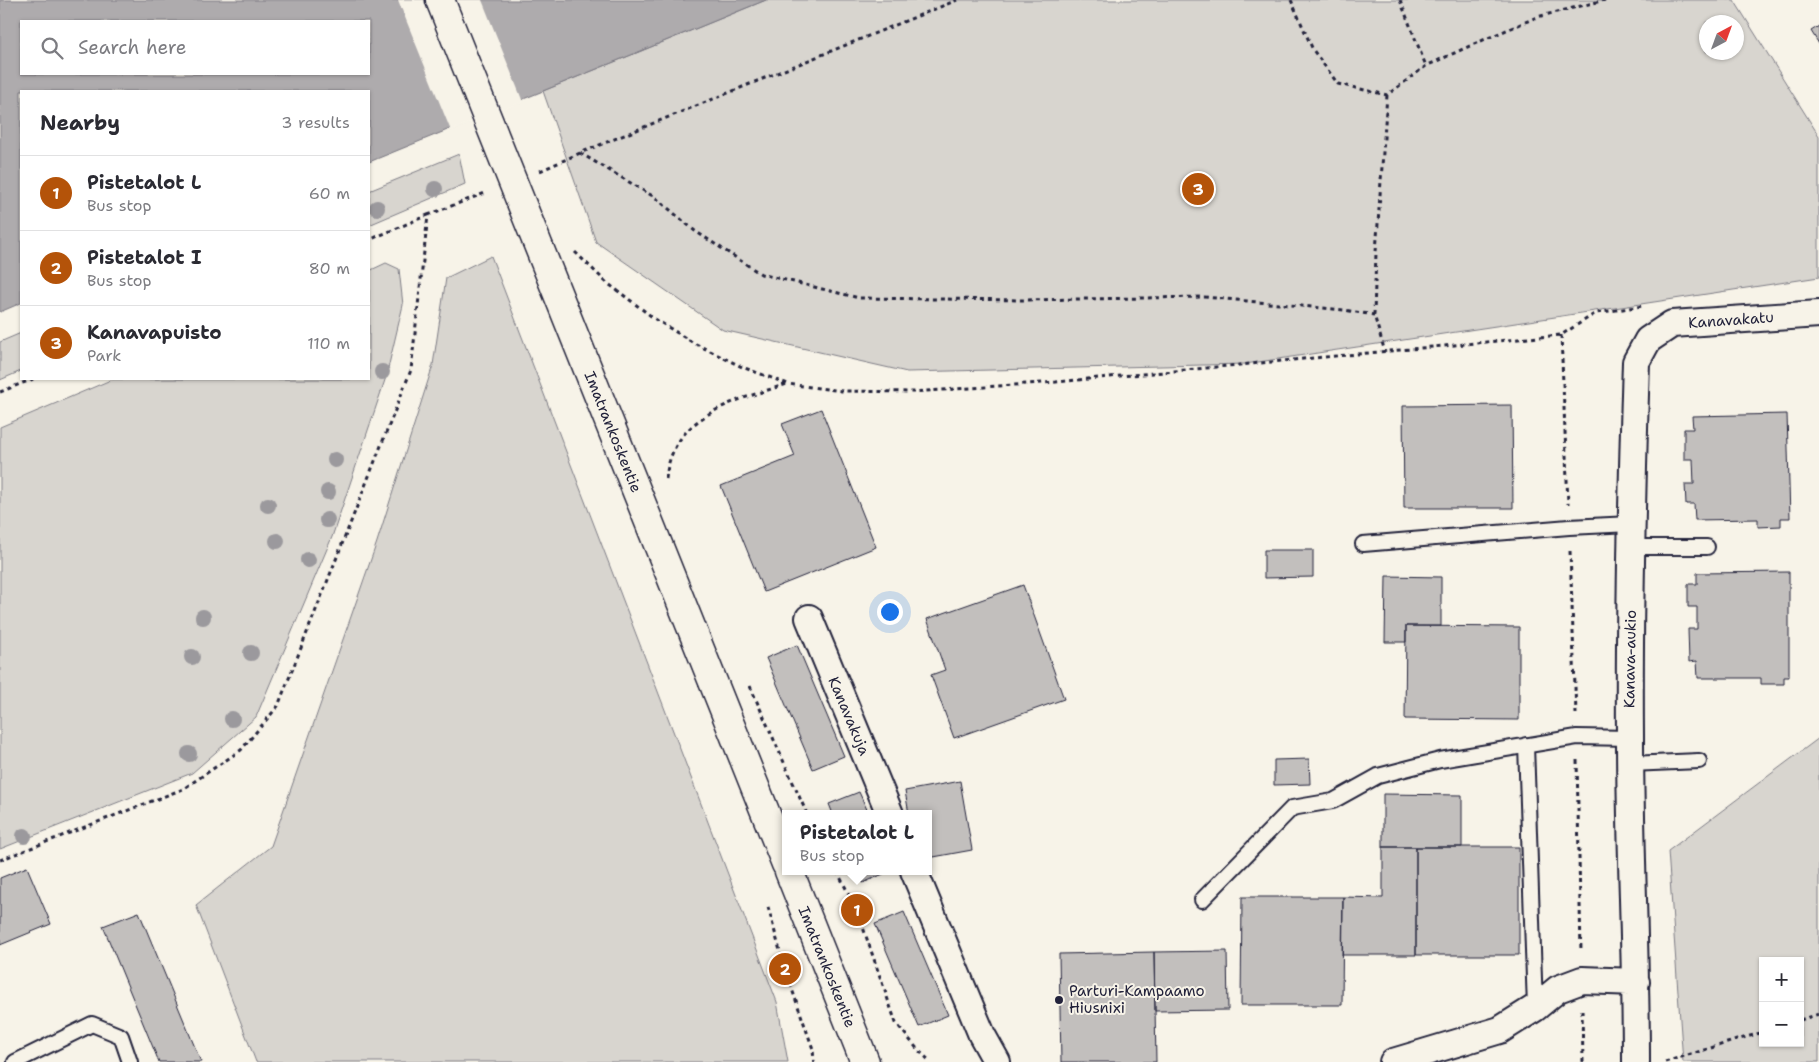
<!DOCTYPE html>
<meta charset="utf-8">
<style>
body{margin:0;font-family:"Shantell Sans",sans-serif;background:#f7f7f7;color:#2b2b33}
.controls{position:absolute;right:15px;bottom:15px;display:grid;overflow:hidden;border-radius:0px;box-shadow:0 1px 4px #0004}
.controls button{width:45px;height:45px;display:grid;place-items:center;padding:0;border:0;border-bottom:1px solid #e1e1e2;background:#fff;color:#2b2b33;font:25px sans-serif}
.compass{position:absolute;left:1699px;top:15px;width:45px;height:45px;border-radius:50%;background:#fff;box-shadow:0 1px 4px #0004;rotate:41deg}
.you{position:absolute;left:889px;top:611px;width:18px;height:18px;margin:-12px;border:4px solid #fff;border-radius:50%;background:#1a73e8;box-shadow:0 0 0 8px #1a73e833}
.badge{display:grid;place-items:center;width:32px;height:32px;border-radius:50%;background:#b45309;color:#fff;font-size:16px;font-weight:700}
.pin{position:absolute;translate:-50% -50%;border:2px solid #fff;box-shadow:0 1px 5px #0006}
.popup{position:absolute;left:782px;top:810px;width:150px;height:65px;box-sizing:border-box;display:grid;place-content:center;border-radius:0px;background:#fff;filter:drop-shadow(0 1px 4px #0005);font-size:16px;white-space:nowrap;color:#7c7c81}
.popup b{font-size:19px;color:#2b2b33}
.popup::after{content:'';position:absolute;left:50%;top:100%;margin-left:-10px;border:10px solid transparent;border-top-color:#fff}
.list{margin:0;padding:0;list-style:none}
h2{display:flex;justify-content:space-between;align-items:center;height:65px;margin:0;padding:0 20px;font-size:21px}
h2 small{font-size:16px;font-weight:400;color:#7c7c81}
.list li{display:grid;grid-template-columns:32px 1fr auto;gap:15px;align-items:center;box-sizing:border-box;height:75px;padding:0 20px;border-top:1px solid #e1e1e2}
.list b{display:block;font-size:19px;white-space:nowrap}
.list p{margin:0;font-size:16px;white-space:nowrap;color:#7c7c81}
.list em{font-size:16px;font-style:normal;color:#7c7c81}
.icon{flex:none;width:28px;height:28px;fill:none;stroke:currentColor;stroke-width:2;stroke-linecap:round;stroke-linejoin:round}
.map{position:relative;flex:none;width:1819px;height:1062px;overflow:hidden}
.search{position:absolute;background:#fff;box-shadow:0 1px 4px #0004;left:20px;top:20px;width:350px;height:55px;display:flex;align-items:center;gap:12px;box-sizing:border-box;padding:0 18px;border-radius:0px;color:#7c7c81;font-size:19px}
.panel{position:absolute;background:#fff;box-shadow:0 1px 4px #0004;left:20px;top:90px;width:350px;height:290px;border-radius:0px}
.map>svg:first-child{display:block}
.green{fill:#d8d5cf;stroke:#7d7c85;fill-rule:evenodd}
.water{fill:#aeabad;stroke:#76747f;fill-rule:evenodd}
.pier{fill:#f7f3e8}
.building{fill:#c2bfbd;stroke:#22223b}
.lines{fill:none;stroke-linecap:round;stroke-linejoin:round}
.service-casing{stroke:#22223b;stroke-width:18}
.minor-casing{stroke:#22223b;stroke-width:30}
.secondary-casing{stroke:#22223b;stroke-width:31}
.path{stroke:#22223b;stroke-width:3;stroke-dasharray:4 4;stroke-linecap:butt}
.service{stroke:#f7f3e8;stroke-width:14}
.minor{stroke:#f7f3e8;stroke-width:26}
.secondary{stroke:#f7f3e8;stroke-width:28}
.tree{fill:#9b999d}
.poi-dot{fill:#22223b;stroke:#f7f3e8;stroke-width:2}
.labels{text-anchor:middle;stroke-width:4;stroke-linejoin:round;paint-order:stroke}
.street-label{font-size:15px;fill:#22223b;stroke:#f7f3e8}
.poi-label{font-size:15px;fill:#22223b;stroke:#f7f3e8;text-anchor:start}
</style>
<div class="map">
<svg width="1819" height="1062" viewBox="0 0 1819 1062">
<rect width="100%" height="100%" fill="#f7f3e8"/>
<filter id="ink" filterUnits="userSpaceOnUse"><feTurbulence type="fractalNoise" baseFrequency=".02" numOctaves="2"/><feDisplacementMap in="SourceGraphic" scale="10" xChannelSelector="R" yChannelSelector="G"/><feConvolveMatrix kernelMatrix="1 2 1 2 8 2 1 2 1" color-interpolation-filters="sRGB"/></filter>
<g filter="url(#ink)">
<path class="green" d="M766,0h968l85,136v141l-574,87 -338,8 -184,-42 -127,-88 -53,-151zM1706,22h30v30h-30z
M459,154l6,30 -96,41v-34z
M491,256l286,746 11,60h-532l-60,-157 75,-59 106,-304 56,-177 13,-87z
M386,263l13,6 4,36 -17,72 -54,160 -76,180 -64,56 -192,76v-422l113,-48h256v-108z
M21,333v38l-21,9v-38z
M1819,738v324h-136l-15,-211zM1763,961h37v82h-37z"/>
<path class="water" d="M0,0h766l-397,162v-71h-348v212l-21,9zM21,21h348v53h-348z"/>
<path class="pier" d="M398,0h84l41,102 -72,29z"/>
<path class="building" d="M1819,26v18l-8,-13z
M1512,405l1,103h-109l-1,-102z
M821,409l55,138 -112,45 -43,-106 74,-30 -13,-32z
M1787,414l3,104h-9v8l-23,1v-8l-63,1 -1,-16h-8l-1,-20h9l-1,-25h-9v-30h9l-1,-13z
M1264,550h49v27l-49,1z
M1789,572v105h-5v7h-23v-6h-63l-1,-17 -8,1 -1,-33h9v-22h-9v-23h9v-11z
M1386,576l55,1v49h-35v16h-21z
M1023,585l41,114 -110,39 -23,-63 14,-5 -18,-51z
M1406,626l113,1v93l-114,-1z
M797,645l47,111 -31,13 -47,-111z
M1309,759l1,25 -36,1v-25z
M960,781l12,69 -44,8v-44h-19l-4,-23z
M859,792l10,22h-36l-4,-10z
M1383,794l79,1v52h-79z
M1383,847h33v108h-74l1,-58 40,1z
M1416,847h103v108h-103z
M27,867l24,57 -51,21v-67z
M858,871h32l-27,12z
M1242,897h101l-1,108h-101z
M139,912l62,150h-42l-56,-136z
M904,912l44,103 -29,12 -44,-103z
M1227,951l1,59 -73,1 -1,-59z
M1154,952l2,110h-95l-2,-108z"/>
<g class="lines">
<defs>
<path id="service" d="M1363,544l206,-17 62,-3
M1631,547h76
M1526,745l9,263
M1630,764l69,-3
M1202,900l90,-92 41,-7 45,-25 62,-16 137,-23 53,1
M15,1062l77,-38 29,12 9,26"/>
<path id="minor" d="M809,618l81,196
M914,871l68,164 15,27
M1393,1062l107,-32 35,-22 23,-19 24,-9 54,2
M1636,1062c0,-109 -6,-217 -6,-326 -1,-125 2,-249 6,-374l12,-22 24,-16 147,-10"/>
<path id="secondary" d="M440,0l346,864
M789,871l76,191"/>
</defs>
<use href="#service" class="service-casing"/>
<use href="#minor" class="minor-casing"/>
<use href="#secondary" class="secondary-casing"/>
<path class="path" d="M1291,0l22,50 25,34 49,11 39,-29 48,-22 63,-27 68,-17
M1400,0l26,66
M580,153l76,45 39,33 66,43 98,24 164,2 181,-3 140,13 30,5 11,37
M540,171l40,-18 377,-153
M428,215l57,-22
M575,252l31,30 49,37 37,23 50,25 46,17 54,7 71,1 143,-10 484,-45 21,-2 35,-22 47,-7
M1374,315l2,-63 11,-157
M1561,335l7,169
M0,392l33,-13
M666,479c6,-64 68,-78 121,-95
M1570,551l6,163
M750,686l57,128
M1577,760l4,192
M0,860l183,-71 58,-39 37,-44 133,-336 17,-155 -59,25
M837,871l20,39 39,113 23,28 12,11
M768,907l17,62 28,80 1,13
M1582,1010l1,52
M1800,1020l19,-6
M1665,1062l98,-30"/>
<use href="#service" class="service"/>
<use href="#minor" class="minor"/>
<use href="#secondary" class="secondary"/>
</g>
<g class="tree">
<circle cx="435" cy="189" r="8"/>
<circle cx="377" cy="208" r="8"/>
<circle cx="382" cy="372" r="8"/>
<circle cx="335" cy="460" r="8"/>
<circle cx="328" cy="492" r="8"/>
<circle cx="268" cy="505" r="8"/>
<circle cx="327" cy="520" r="8"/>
<circle cx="277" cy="541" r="8"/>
<circle cx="308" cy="560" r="8"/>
<circle cx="203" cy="617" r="8"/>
<circle cx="251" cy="653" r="8"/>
<circle cx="192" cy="657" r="8"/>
<circle cx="232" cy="719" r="8"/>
<circle cx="189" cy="754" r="8"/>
<circle cx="24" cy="836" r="8"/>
</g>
</g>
<circle class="poi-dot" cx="1059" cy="1000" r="5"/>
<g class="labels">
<g class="street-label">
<text transform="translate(1731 320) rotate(-4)" y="5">Kanavakatu</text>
<text transform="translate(613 432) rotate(68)" y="5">Imatrankoskentie</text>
<text transform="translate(1630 659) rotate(-89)" y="5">Kanava-aukio</text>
<text transform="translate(849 716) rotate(67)" y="5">Kanavakuja</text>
<text transform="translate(827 967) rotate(68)" y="5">Imatrankoskentie</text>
</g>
<g class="poi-label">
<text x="1069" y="996">Parturi-Kampaamo<tspan x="1069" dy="17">Hiusnixi</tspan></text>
</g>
</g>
</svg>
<div class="controls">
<button>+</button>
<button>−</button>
</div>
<svg class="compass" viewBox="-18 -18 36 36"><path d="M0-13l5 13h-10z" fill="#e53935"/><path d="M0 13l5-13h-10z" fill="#7c7c81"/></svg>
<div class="you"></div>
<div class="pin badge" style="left:857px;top:910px">1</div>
<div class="popup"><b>Pistetalot L</b>Bus stop</div>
<div class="pin badge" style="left:785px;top:969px">2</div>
<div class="pin badge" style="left:1198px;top:189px">3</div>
<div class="search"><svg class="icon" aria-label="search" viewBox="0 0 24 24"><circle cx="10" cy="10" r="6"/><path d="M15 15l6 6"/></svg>Search here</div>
<section class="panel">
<h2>Nearby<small>3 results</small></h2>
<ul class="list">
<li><span class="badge">1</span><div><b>Pistetalot L</b><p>Bus stop</p></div><em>60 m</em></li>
<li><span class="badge">2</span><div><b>Pistetalot I</b><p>Bus stop</p></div><em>80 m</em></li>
<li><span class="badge">3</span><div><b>Kanavapuisto</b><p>Park</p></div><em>110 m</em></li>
</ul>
</section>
</div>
